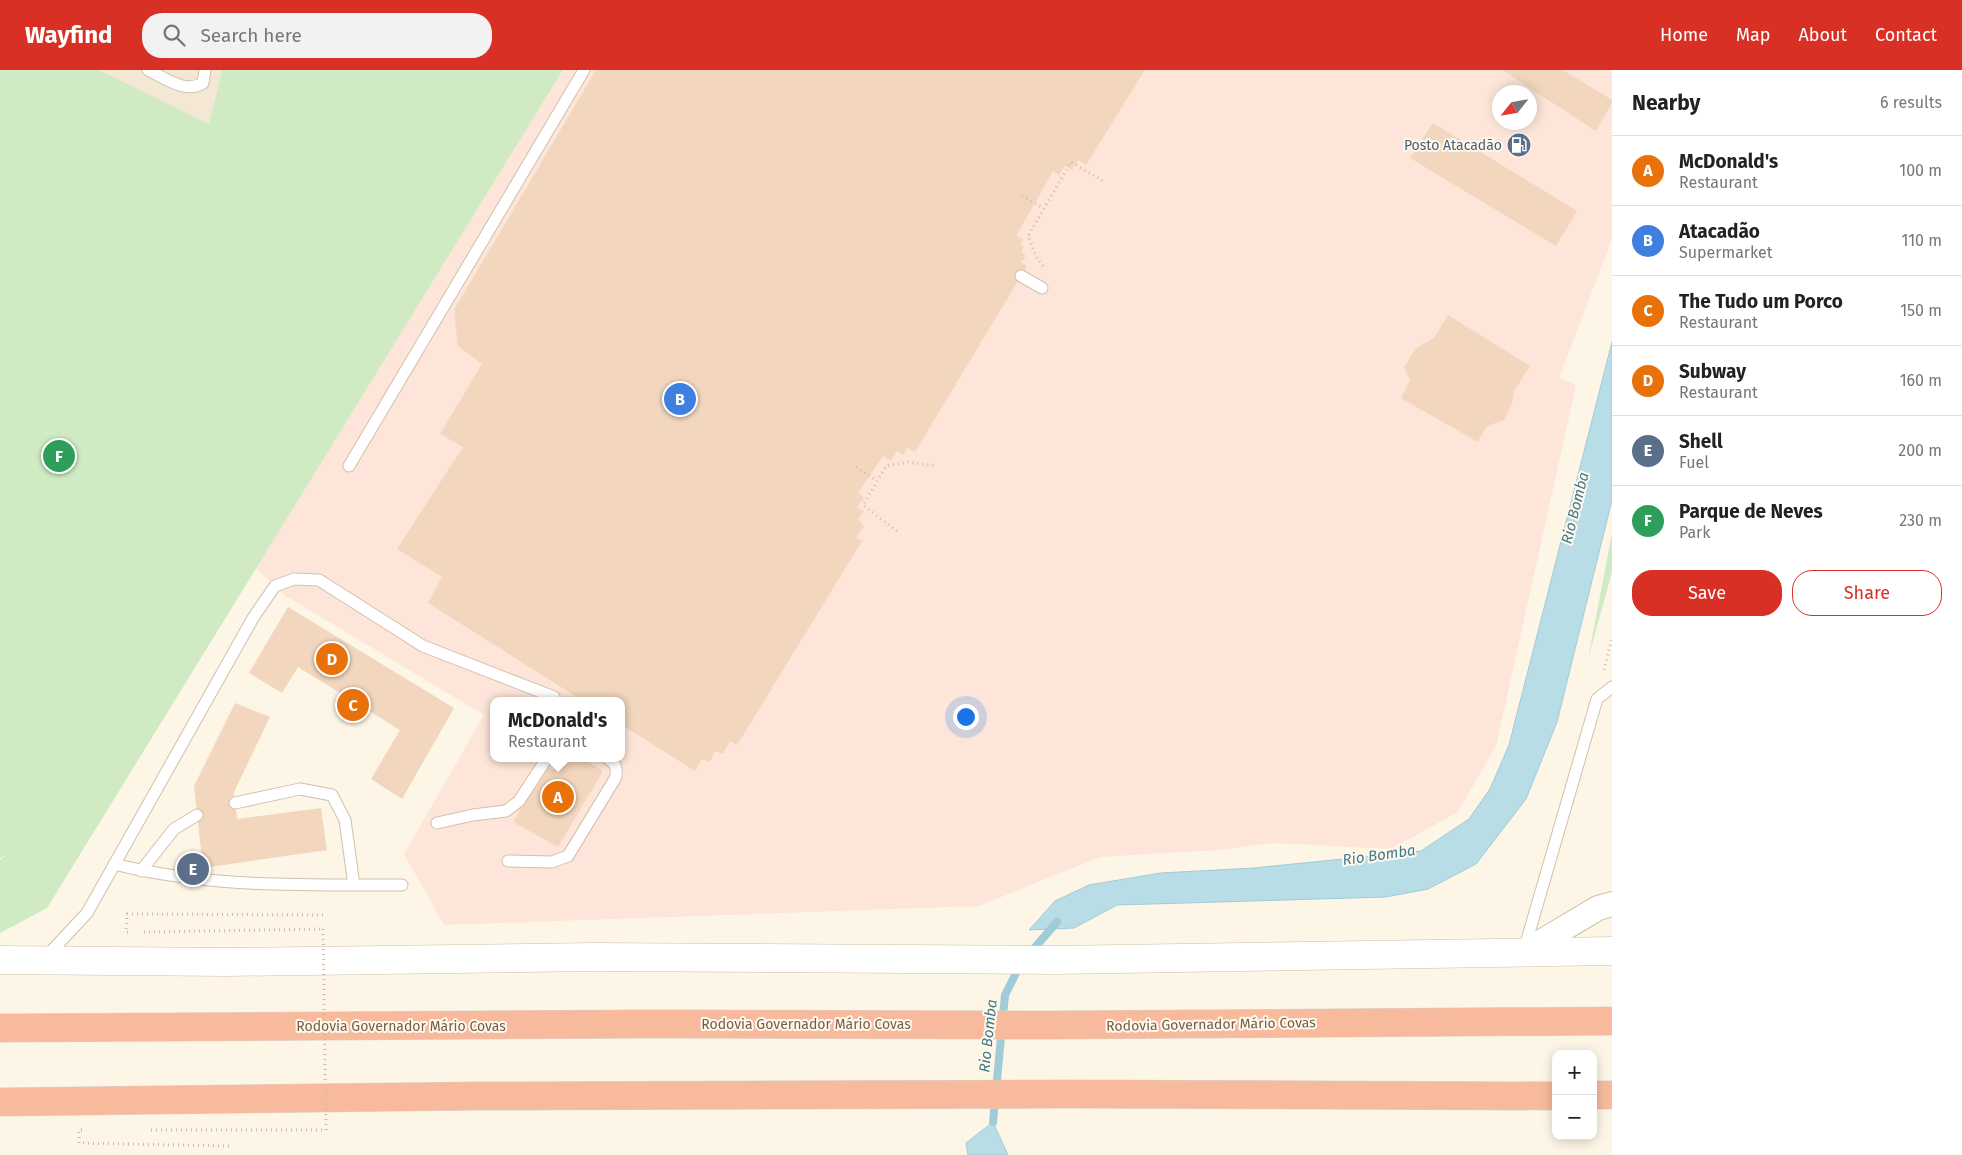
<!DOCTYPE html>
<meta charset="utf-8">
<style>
body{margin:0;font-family:"Fira Sans",sans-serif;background:#f2f2f2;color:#222}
.controls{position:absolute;right:15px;bottom:15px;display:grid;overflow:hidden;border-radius:10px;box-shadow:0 2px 12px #0003}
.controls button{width:45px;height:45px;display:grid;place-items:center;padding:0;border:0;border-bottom:1px solid #e0e0e0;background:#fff;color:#222;font:25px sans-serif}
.compass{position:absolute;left:1492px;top:15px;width:45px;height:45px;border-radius:50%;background:#fff;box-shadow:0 2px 12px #0003;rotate:239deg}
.you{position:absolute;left:965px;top:646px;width:18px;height:18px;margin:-12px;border:4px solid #fff;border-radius:50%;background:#1a73e8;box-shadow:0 0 0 8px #1a73e833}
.badge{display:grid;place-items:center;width:32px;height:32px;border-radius:50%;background:#d93025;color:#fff;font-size:16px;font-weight:700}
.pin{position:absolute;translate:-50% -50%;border:2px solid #fff;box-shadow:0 1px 5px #0006}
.popup{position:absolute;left:490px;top:627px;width:135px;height:65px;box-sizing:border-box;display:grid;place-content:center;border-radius:10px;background:#fff;filter:drop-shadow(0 1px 4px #0005);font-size:16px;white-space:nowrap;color:#767676}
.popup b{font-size:19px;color:#222}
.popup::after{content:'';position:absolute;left:50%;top:100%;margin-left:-10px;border:10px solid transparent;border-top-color:#fff}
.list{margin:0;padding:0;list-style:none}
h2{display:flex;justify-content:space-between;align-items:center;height:65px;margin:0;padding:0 20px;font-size:21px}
h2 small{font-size:16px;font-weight:400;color:#767676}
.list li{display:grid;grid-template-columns:32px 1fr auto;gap:15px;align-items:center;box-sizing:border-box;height:70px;padding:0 20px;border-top:1px solid #e0e0e0}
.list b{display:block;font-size:19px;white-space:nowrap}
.list p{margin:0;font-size:16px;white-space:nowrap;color:#767676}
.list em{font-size:16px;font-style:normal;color:#767676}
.actions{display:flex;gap:10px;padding:15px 20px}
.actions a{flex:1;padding:11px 0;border:1px solid #d93025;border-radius:20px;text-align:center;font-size:18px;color:#d93025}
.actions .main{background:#d93025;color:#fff}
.icon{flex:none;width:28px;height:28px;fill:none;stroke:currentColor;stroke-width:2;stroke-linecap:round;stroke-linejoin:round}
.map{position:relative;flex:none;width:1612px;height:1085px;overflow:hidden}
header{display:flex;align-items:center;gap:30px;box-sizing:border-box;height:70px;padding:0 25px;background:#d93025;color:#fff}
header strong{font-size:24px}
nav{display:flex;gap:28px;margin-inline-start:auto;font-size:18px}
.search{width:350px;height:45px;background:#f2f2f2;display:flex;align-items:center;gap:12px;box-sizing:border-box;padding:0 18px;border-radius:20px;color:#767676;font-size:19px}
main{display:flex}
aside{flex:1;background:#fff}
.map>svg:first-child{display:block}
.residential{fill:#f4e8d4}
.commercial{fill:#fde6d9;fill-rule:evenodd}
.green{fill:#d0ebc4}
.water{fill:#b9dde7;stroke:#a0cbd8}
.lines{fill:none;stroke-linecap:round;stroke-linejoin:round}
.stream{stroke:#a0cbd8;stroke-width:8}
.building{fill:#f2d6bd}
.service-casing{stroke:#d0c0ae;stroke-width:13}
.minor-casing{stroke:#d0c0ae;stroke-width:26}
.secondary-casing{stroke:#d1bea9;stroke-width:29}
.motorway-casing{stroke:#dbd5d0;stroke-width:29}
.path{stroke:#d7b9a0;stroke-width:3;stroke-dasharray:1 4;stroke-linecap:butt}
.service{stroke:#fff;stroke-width:11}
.minor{stroke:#fff;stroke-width:24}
.secondary{stroke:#fff;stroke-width:28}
.motorway{stroke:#f7ba9c;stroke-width:28}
.path-bridge{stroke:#d7b9a0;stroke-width:3;stroke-dasharray:1 4;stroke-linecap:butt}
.labels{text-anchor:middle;stroke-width:4;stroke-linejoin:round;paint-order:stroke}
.service-label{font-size:14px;fill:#4e5e75;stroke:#fff9ec;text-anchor:end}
.street-label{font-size:14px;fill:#765d4a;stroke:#fff9ec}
.water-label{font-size:15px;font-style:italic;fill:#43798a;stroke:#fff9ec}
</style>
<header>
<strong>Wayfind</strong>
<div class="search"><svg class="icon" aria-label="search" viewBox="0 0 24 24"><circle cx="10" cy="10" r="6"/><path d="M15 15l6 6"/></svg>Search here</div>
<nav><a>Home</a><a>Map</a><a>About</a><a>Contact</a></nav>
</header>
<main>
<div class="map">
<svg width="1612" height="1085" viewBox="0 0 1612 1085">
<rect width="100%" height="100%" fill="#fdf5e5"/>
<path class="residential" d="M99,0h123l-13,54 -78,-38z"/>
<path class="commercial" d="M563,0h1049v169l-53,139 17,7 -80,361 -38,66 -67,37 -119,-6 -52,7 -120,7 -121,49 -535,19 -40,-71 80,-139 -200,-120 -28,-27zM1500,22h30v30h-30zM494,631h128v57h-128z"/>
<path class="green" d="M0,0h99l110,54 13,-54h341l-516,838 -47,25v-73l6,-5 -6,3z
M1612,463v39l-24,87z"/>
<path class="water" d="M1612,272v158l-55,222 -31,77 -50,65 -48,25 -42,8 -269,8 -43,23 -45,2 26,-29 34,-16 72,-12 93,-5 167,-17 48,-32 21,-30 19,-44z
M993,1052l15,33h-40l-2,-12z"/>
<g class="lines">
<path class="stream" d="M1030,883l27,-31
M993,1052l12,-127 15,-30"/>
</g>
<path class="building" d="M596,0h549l-59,95 -8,-5 -6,10 -7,-4 -6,9 -6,-4 -37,65 7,3 -3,6 4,2 -3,5 5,4 -5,6 6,4 -112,186 -8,-4 -4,7 -6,-4 -6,10 -8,-5 -25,37 6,5 -7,9 7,4 -6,8 6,7 -8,12 6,3 -125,204 -7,-4 -7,13 -8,-3 -5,11 -8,-3 -7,12 -73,-46v-24h-39l-155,-98 14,-26 -45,-28 66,-102 -23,-13 42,-70 -24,-18 -4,-36z
M1502,0h61l49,30v3l-16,28z
M1433,53l144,88 -21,35 -146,-88z
M1448,245l82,51 -16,25 -2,12 -8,17 -17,6 -9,16 -77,-44 9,-18 -6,-13 12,-19 18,-10z
M288,537l166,101 -52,91 -31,-20 29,-49 -102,-63 -16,26 -33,-20z
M235,633l35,14 -36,75 3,27 84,-11 6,42 -124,18 -9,-82z
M561,688h21l21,13 -45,76 -45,-25 34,-55 7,3z"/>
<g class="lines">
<defs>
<path id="service" d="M148,0c17,8 37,24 55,13l2,-13
M1021,206l21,12
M349,396l235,-396
M235,733l65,-14 32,6 13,25 9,65
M437,753l36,-8 33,-4 13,-10 28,-43
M508,791l44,1 16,-6 48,-79c1,-10 0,-13 -9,-19
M114,794c95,24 191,21 288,21
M141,801l33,-42 23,-14
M1524,880l73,-251 15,-12
M45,888l42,-45 166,-295 22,-32 19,-7 25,1 104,66 131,51"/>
<path id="minor" d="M1524,882l74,-44 14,-4"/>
<path id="secondary" d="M0,890l227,2 366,-5 463,3 556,-9"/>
<path id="motorway" d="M0,958l648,-4 407,1 557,-4
M1593,1025h19
M0,1032l480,-6 584,-2 492,2"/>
</defs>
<use href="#service" class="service-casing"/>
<use href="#minor" class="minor-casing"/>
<use href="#secondary" class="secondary-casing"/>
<use href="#motorway" class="motorway-casing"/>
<path class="path" d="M1022,126l21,12
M1043,196l-6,-8 -9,-22 43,-74 34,20
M856,397l20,13
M897,461l-34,-26 23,-39 22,-4 27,4
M1604,600l8,-33
M128,862h-2l1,-18 200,1
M144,862l179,-3
M82,1060h-3v13l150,3
M151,1060h175"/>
<use href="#service" class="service"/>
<use href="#minor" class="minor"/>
<use href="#secondary" class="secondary"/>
<use href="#motorway" class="motorway"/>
<path class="path-bridge" d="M323,859l3,201"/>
</g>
<defs>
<symbol id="fuel-disc" viewBox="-11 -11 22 22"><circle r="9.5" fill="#5c6f8a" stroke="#fff9ec"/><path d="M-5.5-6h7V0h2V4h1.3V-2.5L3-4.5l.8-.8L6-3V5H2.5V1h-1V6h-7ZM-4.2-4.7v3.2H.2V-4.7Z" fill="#fff"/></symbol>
</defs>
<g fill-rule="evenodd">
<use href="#fuel-disc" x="1505" y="61" width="28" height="28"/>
</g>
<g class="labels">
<g class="service-label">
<text x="1502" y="80">Posto Atacadão</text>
</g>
<g class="street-label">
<text x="806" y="959">Rodovia Governador Mário Covas</text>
<text transform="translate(1211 954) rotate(-1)" y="5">Rodovia Governador Mário Covas</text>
<text x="401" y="961">Rodovia Governador Mário Covas</text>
</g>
<g class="water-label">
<text transform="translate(1575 438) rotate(-76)" y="5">Rio Bomba</text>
<text transform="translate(1379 785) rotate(-8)" y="5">Rio Bomba</text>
<text transform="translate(988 966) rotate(-84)" y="5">Rio Bomba</text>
</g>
</g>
</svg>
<div class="controls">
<button>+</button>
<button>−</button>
</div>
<svg class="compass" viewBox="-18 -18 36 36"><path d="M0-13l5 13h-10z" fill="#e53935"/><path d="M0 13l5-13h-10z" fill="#767676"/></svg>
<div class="you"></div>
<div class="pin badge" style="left:558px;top:727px;background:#e8710a">A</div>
<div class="popup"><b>McDonald's</b>Restaurant</div>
<div class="pin badge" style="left:680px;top:329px;background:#3f7fe0">B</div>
<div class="pin badge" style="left:353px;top:635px;background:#e8710a">C</div>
<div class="pin badge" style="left:332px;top:589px;background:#e8710a">D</div>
<div class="pin badge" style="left:193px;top:799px;background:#5c6f8a">E</div>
<div class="pin badge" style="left:59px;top:386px;background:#2e9e5b">F</div>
</div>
<aside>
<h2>Nearby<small>6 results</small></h2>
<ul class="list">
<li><span class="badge" style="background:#e8710a">A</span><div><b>McDonald's</b><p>Restaurant</p></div><em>100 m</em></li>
<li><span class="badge" style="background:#3f7fe0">B</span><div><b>Atacadão</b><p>Supermarket</p></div><em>110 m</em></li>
<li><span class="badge" style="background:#e8710a">C</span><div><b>The Tudo um Porco</b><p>Restaurant</p></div><em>150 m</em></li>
<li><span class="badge" style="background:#e8710a">D</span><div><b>Subway</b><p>Restaurant</p></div><em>160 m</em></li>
<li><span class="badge" style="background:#5c6f8a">E</span><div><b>Shell</b><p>Fuel</p></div><em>200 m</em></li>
<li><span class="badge" style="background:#2e9e5b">F</span><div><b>Parque de Neves</b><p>Park</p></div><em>230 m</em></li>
</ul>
<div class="actions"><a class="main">Save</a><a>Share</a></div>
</aside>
</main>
